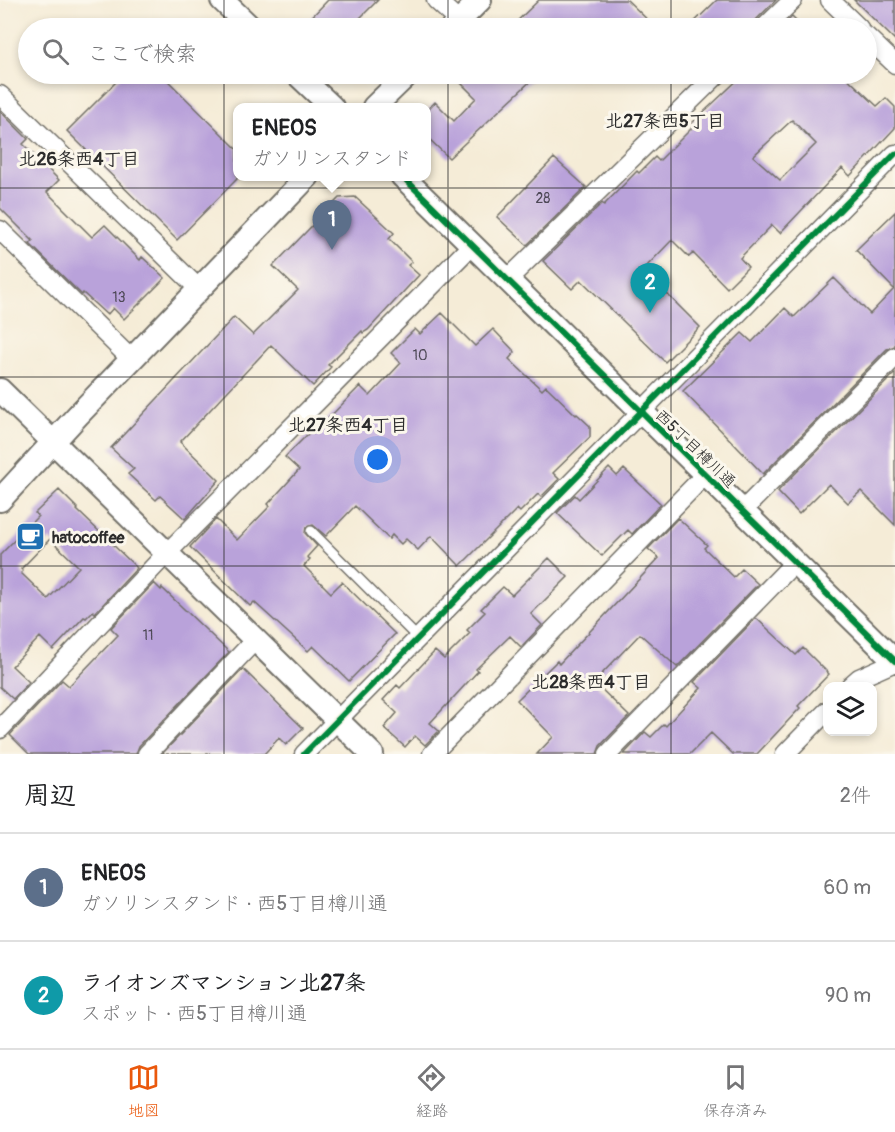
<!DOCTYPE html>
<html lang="ja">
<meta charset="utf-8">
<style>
body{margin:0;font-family:Pangolin,"Klee One",sans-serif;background:#f2f2f2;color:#202124}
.controls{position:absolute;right:18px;bottom:18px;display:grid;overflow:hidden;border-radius:12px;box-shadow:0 3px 9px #0003}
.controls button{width:54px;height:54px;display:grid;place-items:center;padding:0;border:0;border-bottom:2px solid #e0e0e0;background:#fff;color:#202124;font:30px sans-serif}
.you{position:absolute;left:378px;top:460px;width:21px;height:21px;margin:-15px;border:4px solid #fff;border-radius:50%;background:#1a73e8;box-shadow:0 0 0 9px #1a73e833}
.badge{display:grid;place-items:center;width:39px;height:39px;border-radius:50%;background:#ea580c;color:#fff;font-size:20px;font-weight:700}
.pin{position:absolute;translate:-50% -50px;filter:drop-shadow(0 2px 3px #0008)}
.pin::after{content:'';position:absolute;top:32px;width:21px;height:18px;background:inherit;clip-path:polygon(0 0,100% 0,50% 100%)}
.popup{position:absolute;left:233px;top:103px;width:198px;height:78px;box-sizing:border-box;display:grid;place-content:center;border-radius:12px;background:#fff;filter:drop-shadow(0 2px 4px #0005);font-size:20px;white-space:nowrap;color:#757577}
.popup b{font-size:22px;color:#202124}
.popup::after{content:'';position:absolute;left:50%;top:100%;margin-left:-12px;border:12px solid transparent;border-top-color:#fff}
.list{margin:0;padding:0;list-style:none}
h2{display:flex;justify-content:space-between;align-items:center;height:78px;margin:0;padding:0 24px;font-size:26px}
h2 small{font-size:20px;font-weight:400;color:#757577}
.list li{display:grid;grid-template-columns:39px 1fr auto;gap:18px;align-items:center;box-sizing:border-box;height:108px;padding:0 24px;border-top:2px solid #e0e0e0}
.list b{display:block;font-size:22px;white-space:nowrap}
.list p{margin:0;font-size:20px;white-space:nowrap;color:#757577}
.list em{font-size:20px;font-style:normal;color:#757577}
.icon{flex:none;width:33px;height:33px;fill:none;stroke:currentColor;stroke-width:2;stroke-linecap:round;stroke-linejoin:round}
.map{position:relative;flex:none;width:895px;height:754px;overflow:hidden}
.search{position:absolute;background:#fff;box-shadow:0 3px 9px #0003;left:18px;right:18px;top:18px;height:66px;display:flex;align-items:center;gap:15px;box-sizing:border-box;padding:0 21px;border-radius:33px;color:#757577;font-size:22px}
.sheet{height:294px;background:#fff}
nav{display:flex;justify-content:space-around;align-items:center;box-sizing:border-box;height:84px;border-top:2px solid #e0e0e0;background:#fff;font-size:16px;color:#757577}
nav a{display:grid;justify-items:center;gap:3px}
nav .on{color:#ea580c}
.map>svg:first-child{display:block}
.building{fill:#b9a2da;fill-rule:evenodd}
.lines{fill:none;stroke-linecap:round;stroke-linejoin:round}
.service-casing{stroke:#726f67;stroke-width:12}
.minor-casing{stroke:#726f67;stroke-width:21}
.tertiary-casing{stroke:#726f67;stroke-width:26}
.service{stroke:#fff;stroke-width:9}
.minor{stroke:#fff;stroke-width:18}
.tertiary{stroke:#fff;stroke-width:22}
.cycleway-casing{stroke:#fbf7ec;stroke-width:10}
.cycleway{stroke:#00873e;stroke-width:6}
.grid{fill:none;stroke:#2b2b2b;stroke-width:1.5;stroke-opacity:0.55}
.labels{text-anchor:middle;stroke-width:6;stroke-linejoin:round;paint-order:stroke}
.number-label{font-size:14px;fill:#4e4957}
.street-label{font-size:16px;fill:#2b2b2b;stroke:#fbf7ec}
.poi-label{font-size:16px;font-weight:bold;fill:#2b2b2b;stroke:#fbf7ec;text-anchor:start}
.neighbourhood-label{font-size:18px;font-weight:bold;fill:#2b2b2b;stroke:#fbf7ec}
</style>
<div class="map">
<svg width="895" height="754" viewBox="0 0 895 754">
<rect width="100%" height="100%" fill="#fbf7ec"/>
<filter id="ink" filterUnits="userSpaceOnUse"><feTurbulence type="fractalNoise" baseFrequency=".0167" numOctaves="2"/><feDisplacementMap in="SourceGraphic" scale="12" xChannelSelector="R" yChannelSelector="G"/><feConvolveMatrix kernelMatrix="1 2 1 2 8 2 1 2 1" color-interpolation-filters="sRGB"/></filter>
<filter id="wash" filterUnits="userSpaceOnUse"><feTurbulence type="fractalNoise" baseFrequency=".008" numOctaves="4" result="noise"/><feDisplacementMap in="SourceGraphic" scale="24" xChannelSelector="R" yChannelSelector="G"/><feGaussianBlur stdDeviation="1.35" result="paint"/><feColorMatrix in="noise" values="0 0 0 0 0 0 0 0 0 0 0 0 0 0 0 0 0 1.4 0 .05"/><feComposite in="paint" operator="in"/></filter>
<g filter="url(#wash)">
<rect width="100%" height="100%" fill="#f5ecd7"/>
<g id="blocks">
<path class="building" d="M328,0h50l-28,28h-49z
M539,0h88l29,28h-146z
M717,0h59l-20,20 -3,8h-65z
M854,0h41v40z
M792,17l11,11h-23z
M124,74h37l76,75v30l-60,61 -110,-109z
M452,74h86l-89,84 -23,-22v-25l9,-9 19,19 22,-23z
M744,74h99l34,32 9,-8 9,9v21l-45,48 -8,-8 -62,65 -8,-8 -32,33 8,9 -21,21 -34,-35 -4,4 -17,-17 -29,30 57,57 -35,35 -84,-82 -9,9 -29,-28 59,-58 2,2 33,-34 2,2 16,-16 4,4 35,-35 -2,-3zM792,120l24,24 -36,36 -27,-24z
M0,111l28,28 -5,5 36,36 -12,12 45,45 13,-12 35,35 2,-3 23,21 -41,41 -11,-11 -6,7 -24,-22 -1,2 -52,-51 3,-3 -33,-33z
M554,158l32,29 -59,58 -30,-28z
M355,197l39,36 -5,6 23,23 -4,3 11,10 -51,55 -5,3 -1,-2 -34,34 3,2 -18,19 -42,-41 -91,97 39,38 -34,39 -25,-23 -4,4 -28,-26 6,-5 -23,-21 123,-131 19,18 45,-45 -25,-24 66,-68z
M895,212v134l-8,3 -124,125 -80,-83 59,-58 10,9 33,-34 9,9 40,-39 36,36 24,-25 -38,-39z
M442,313l33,33 18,-17 22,23 -6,7 33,31 4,-4 30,29 1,-1 13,12v11l-37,36 6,6 -18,18 -3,-3 -18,18 -3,-3 -57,57 -29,-30 -13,14 -12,-11 -5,5 -9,-9 -3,4 -34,-33 -29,30 -13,-11 -7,2 -1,6 12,13 -10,11 3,2 -6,7 27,27 11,-11 53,52 -46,47 -36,-35 -5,5 -54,-49 -4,4 -60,-59 26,-28 21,21 33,-34 -2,-2 31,-34 -14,-13 27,-27 2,3 46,-47 10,10 31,-33 -10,-10 24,-24 5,5z
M895,373v152l-34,-34 -13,12 -19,-19 -30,30 -21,-22 1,-2z
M609,468l8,8 7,-7 37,35 -29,30 -4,-4 -26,26 -45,-43 18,-18 4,4z
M59,490l19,19 -1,1 60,58 -42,45 -2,-2 -7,7 -2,-1 -31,33 -13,-13 -28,29 17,16 -16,17 -13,-12v-132l38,-39 -3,-3zM50,539l29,28 -31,32 -27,-26 2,-2 -2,-2z
M678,518l29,27 -3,3 30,29 8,-8 16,15 -81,83 -37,-33 -46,48 35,34 -29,30 -3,8h-60l16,-17 -36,-37 40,-39 2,3 100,-106 -11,-9z
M549,558l19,19 -37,37 11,11 -21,22 -11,-11 -34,33 2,2 -48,52 9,8 -14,14 -10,-9 -10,11 -21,-19 13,-15 -14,-13 14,-15 3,3 35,-37 9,8 26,-26 -3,-3 18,-18 -4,-3 22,-22 9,8z
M154,583l7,7 1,-2 67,64 -90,94 -3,8h-107l-19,-19 52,-55 7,6 49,-51 -7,-7z
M756,618l40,37 7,-7 26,26 -31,32 2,2 -43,46h-24l-22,-21 -21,21h-66l21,-22 6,5 13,-13 2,2 35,-38 -7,-6z
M243,669l60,59 -17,17 -7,-7 -15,16h-102z"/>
</g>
</g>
<g filter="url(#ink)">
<use href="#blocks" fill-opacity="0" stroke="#726f67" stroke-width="1.5"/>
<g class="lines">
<defs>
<path id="service" d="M311,531l107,107"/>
<path id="minor" d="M436,0l23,21
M830,0l29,28
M764,28l29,-28
M866,36l29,28
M0,95l200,195
M0,230l131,129
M507,280l211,-206
M742,511l153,-154
M850,686l9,-8 36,-16
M0,729l167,-176 305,-308
M147,754l108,-114
M304,754l591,-600
M432,754l273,-279
M608,754l186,-191
M785,754l43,-44"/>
<path id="tertiary" d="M222,0l29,28
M452,28l28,-28
M297,74l35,33
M374,107l34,-33
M402,176l493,485
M0,390l372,364
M0,500l79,-86 229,-238"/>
</defs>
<use href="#service" class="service-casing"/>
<use href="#minor" class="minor-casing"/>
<use href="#tertiary" class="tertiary-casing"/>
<use href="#service" class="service"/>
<use href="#minor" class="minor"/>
<use href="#tertiary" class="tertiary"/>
<defs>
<path id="cycleway" d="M402,176l493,485
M304,754l591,-600"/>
</defs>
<use href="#cycleway" class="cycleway-casing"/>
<use href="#cycleway" class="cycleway"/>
</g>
</g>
<path class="grid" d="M224,0v28M448,0v28M671,0v28M224,74v680M448,74v680M671,74v680M0,188h895M0,377h895M0,566h895"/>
<defs>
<symbol id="cafe-square" viewBox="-11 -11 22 22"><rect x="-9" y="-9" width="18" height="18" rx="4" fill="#1f6fb2" stroke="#fbf7ec"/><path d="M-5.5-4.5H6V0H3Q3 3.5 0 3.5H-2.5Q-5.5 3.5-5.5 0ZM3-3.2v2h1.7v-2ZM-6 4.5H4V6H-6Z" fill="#fff"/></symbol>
</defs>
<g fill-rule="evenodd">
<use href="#cafe-square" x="14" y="520" width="33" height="33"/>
</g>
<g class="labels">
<g class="number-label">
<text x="543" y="203">28</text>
<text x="119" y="302">13</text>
<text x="420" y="360">10</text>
<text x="148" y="640">11</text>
</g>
<g class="street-label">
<text transform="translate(696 448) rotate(44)" y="6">西5丁目樽川通</text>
</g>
<g class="poi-label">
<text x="52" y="543">hatocoffee</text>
</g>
<g class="neighbourhood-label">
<text x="665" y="127">北27条西5丁目</text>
<text x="79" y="165">北26条西4丁目</text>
<text x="348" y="431">北27条西4丁目</text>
<text x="591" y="688">北28条西4丁目</text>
</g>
</g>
</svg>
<div class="controls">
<button><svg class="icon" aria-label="layers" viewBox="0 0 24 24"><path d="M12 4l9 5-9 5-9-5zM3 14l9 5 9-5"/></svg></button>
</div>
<div class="you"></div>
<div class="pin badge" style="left:332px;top:250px;background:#5c6f8a">1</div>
<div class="popup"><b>ENEOS</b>ガソリンスタンド</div>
<div class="pin badge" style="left:650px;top:313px;background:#0f9aa8">2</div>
<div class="search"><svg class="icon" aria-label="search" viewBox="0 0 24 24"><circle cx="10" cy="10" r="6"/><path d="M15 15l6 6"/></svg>ここで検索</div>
</div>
<section class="sheet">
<h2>周辺<small>2件</small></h2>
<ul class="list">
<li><span class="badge" style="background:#5c6f8a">1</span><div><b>ENEOS</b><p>ガソリンスタンド · 西5丁目樽川通</p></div><em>60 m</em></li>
<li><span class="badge" style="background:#0f9aa8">2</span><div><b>ライオンズマンション北27条</b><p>スポット · 西5丁目樽川通</p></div><em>90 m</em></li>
</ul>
</section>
<nav>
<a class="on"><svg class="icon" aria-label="map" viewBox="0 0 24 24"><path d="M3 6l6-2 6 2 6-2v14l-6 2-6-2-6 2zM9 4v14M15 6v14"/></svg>地図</a>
<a><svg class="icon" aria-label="directions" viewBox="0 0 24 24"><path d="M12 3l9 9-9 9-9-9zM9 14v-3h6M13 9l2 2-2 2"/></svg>経路</a>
<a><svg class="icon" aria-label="saved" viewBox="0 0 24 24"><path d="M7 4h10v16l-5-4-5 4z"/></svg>保存済み</a>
</nav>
